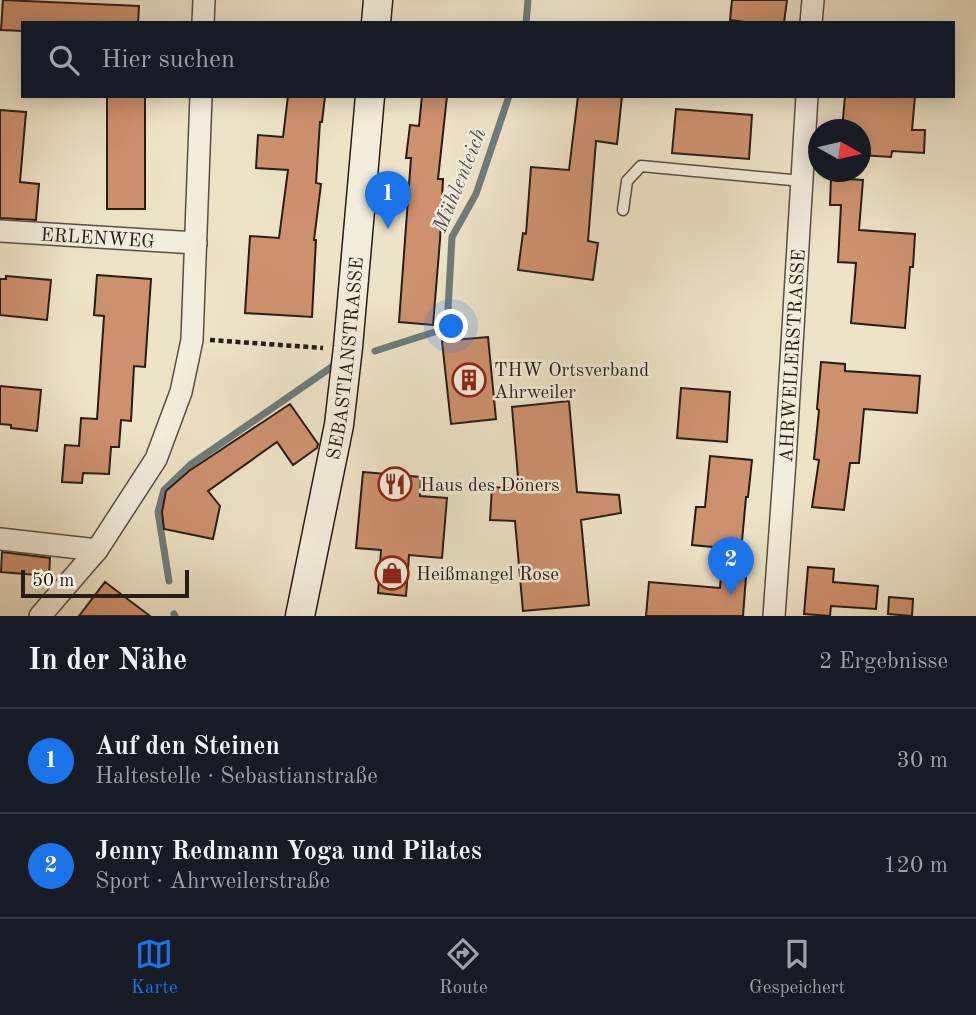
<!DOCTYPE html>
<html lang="de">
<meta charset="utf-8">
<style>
body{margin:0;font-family:"Old Standard TT",serif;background:#242831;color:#f1f3f6}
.compass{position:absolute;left:808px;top:119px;width:63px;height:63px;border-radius:50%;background:#171b24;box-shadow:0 4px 18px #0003;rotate:98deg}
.scale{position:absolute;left:21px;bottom:18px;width:168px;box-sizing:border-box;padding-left:7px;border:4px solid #281c18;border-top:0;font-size:19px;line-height:24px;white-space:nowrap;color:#281c18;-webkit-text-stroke:5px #f3eddb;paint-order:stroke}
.you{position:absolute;left:452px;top:327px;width:24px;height:24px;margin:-18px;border:5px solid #fff;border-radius:50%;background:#1a73e8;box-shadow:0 0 0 10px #1a73e833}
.badge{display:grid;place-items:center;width:46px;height:46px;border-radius:50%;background:#1a73e8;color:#fff;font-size:23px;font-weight:700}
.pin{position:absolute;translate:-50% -58px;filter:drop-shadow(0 2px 4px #0008)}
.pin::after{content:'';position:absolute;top:37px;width:24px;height:21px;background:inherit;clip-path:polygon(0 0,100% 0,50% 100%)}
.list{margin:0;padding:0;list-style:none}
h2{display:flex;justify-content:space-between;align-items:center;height:91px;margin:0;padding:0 28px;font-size:30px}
h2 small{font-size:23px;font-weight:400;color:#9ea1a6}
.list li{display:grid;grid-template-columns:46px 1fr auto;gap:21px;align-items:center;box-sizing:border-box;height:105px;padding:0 28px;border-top:2px solid #363941}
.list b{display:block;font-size:26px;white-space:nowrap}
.list p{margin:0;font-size:23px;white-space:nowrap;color:#9ea1a6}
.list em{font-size:23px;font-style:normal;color:#9ea1a6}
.icon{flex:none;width:38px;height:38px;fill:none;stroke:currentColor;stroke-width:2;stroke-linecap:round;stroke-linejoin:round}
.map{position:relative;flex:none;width:976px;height:616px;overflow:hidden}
.search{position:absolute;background:#171b24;box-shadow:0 4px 18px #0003;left:21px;right:21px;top:21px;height:77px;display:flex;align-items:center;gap:18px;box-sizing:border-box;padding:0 24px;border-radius:0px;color:#9ea1a6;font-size:26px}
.sheet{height:301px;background:#171b24}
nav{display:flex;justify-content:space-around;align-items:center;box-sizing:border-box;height:98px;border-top:2px solid #363941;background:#171b24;font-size:19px;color:#9ea1a6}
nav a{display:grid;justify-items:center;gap:4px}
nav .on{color:#1a73e8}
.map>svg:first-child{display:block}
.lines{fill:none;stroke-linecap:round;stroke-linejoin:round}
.stream{stroke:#6d7d7a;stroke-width:7}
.building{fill:#ce916e;stroke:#281c18;stroke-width:2}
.lane-casing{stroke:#594e44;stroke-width:13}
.street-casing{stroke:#594e44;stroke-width:24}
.secondary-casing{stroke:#281c18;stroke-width:31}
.path{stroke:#281c18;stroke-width:4.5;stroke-dasharray:5 3.5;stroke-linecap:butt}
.lane{stroke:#f3eddb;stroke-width:10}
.street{stroke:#f3eddb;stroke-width:21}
.secondary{stroke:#f3eddb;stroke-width:28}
.labels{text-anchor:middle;stroke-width:5;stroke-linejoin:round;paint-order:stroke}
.street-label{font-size:19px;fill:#281c18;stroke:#f3eddb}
.poi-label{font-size:19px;fill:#281c18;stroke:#f3eddb;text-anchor:start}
.water-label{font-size:21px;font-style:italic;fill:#505451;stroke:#f3eddb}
</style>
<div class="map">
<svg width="976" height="616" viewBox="0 0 976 616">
<rect width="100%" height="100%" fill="#ede3c7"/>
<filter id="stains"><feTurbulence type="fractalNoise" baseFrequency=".00286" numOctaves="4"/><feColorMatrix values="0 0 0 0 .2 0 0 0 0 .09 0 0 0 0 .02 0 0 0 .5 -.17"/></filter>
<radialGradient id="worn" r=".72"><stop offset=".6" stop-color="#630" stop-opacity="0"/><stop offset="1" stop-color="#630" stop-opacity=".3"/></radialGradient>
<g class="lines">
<path class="stream" d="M526,23l2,-23
M375,351l72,-23 5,-91 24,-43 33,-98
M169,581l-11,-69 6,-22 26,-25 146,-101
M174,614l1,2"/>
</g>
<path class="building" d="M3,0l136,6 -1,17h-115v8l-22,-1z
M732,0h55l-3,23h-31l-23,-3z
M107,96h38v113h-38z
M288,96h37l-3,26h-2l-4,61 5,1 -7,56h2l-4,77 -67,-4 5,-77 29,2 9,-68 -32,-2 2,-33 25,2z
M422,96h25l-9,83h5l-3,61 -7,85 -34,-3 12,-164h-5l4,-33 9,1z
M578,96h44l-5,48 -21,-3 -8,100 10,2 -5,37 -75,-10 5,-37 3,1 5,-67 38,3z
M845,96h70l-3,34h13l-1,23 -32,-2 -1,6 -31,-2v-25h-18z
M676,109l76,6 -3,44 -77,-6z
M0,110l26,2 -6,70 19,2 -3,36 -36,-2z
M831,178l32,2 -4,50 56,4 -2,33h-3l-5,61 -54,-5 5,-60 -18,-1 3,-57h-11z
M97,275l54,4 -6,88 -11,-1 -3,55 -10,-1 -2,27h-8l-2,27 -26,-1 -1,10 -20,-1 3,-37 14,1 2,-28 16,1 7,-103 -10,-1z
M6,276l45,4 -4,40 -47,-5v-36h6z
M488,337l8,82 -45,5 -9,-83z
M821,362l24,2v7l75,5 -3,37 -53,-4 -5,54h-9l-6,47 -32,-3 7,-47 -5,-1 5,-49 -2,-1z
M0,386l41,4 -4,41 -26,-3v-3l-11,-1z
M681,388l49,4 -3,50 -50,-4z
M569,401l8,91 42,3 2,18 -40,7 8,85 -66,6 -8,-90 -25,-1 2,-33 27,2 -7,-82z
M290,404l28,40 -1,4 -24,17 -16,-23 -69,49 12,15 -7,33 -49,-10 -2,-17 4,-21 23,-20z
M710,456l42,4 -4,37h-2l-6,66h7l-4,53h-97l3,-34 71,6 3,-40 -31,-3 4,-38h9z
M363,472l58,5 -1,19 27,2 -5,60 -33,-3 -3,41 -28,-3 3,-43 -25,-2z
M2,552l48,6 -1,18 -48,-4z
M808,567l26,2 -1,13 45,4 -2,23 -45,-3 -1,10 -26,-2z
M105,582l45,34h-71z
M889,597l24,2 -1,17 -24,-2z"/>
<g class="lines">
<defs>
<path id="lane" d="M623,210l4,-29 14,-15 161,15"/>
<g id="street">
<path d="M203,23l1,-23"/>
<path d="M811,23l2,-23"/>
<path id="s1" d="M0,231l196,12"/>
<path d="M0,539l97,11"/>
<path d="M40,616l57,-66 59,-91 25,-67 11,-52 9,-244"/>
<path id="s2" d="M774,616l11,-155 22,-365"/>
</g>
<g id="secondary">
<path d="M376,23l2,-23"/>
<path id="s3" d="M300,616l39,-191 9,-78 22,-251"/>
</g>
</defs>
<use href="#lane" class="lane-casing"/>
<use href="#street" class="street-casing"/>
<use href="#secondary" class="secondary-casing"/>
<path class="path" d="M210,340l113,8"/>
<use href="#lane" class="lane"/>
<use href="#street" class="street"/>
<use href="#secondary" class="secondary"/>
</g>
<defs>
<symbol id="building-ring" viewBox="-11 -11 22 22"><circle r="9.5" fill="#f3eddb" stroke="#8f2418" stroke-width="1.5"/><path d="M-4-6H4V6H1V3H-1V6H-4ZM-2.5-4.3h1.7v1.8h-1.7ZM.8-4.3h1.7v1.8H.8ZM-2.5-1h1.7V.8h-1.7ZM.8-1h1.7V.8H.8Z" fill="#8f2418"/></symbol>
<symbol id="restaurant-ring" viewBox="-11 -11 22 22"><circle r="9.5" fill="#f3eddb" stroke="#8f2418" stroke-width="1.5"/><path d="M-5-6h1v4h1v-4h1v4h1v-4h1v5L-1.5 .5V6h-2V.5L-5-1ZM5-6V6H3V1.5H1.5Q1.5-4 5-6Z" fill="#8f2418"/></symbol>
<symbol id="shop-ring" viewBox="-11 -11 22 22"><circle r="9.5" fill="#f3eddb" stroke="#8f2418" stroke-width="1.5"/><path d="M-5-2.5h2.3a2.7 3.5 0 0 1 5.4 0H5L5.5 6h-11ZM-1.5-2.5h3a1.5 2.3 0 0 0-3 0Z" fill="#8f2418"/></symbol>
</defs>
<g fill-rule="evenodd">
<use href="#building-ring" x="450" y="361" width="38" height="38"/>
<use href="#restaurant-ring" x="376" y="465" width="38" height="38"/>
<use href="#shop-ring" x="373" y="554" width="38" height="38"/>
</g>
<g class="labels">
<g class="street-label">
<text dy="7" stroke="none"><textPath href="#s1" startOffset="98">ERLENWEG</textPath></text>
<text dy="7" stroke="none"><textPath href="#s2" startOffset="261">AHRWEILERSTRASSE</textPath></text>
<text dy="7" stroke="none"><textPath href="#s3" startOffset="262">SEBASTIANSTRASSE</textPath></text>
</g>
<g class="poi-label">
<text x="494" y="376">THW Ortsverband<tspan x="494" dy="22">Ahrweiler</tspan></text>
<text x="420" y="491">Haus des Döners</text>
<text x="416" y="580">Heißmangel Rose</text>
</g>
<g class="water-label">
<text transform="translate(459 180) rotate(-68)" y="7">Mühlenteich</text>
</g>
</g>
<rect width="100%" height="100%" filter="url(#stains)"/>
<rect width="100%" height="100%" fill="url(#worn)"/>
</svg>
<svg class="compass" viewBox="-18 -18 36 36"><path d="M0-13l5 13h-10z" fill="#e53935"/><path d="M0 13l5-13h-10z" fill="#9ea1a6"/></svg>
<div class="scale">50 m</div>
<div class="you"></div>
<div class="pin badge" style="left:388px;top:229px">1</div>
<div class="pin badge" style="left:731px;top:595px">2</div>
<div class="search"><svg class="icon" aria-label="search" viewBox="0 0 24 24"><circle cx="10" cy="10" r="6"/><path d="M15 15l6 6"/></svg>Hier suchen</div>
</div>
<section class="sheet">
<h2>In der Nähe<small>2 Ergebnisse</small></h2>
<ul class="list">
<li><span class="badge">1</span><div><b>Auf den Steinen</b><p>Haltestelle · Sebastianstraße</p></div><em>30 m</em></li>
<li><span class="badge">2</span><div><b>Jenny Redmann Yoga und Pilates</b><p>Sport · Ahrweilerstraße</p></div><em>120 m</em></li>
</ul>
</section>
<nav>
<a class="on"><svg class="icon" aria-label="map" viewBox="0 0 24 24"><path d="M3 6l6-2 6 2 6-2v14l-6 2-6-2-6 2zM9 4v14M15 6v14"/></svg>Karte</a>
<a><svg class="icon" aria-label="directions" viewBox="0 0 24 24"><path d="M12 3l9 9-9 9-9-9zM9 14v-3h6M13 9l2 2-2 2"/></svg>Route</a>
<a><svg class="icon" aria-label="saved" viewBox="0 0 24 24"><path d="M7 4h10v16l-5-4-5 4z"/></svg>Gespeichert</a>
</nav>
